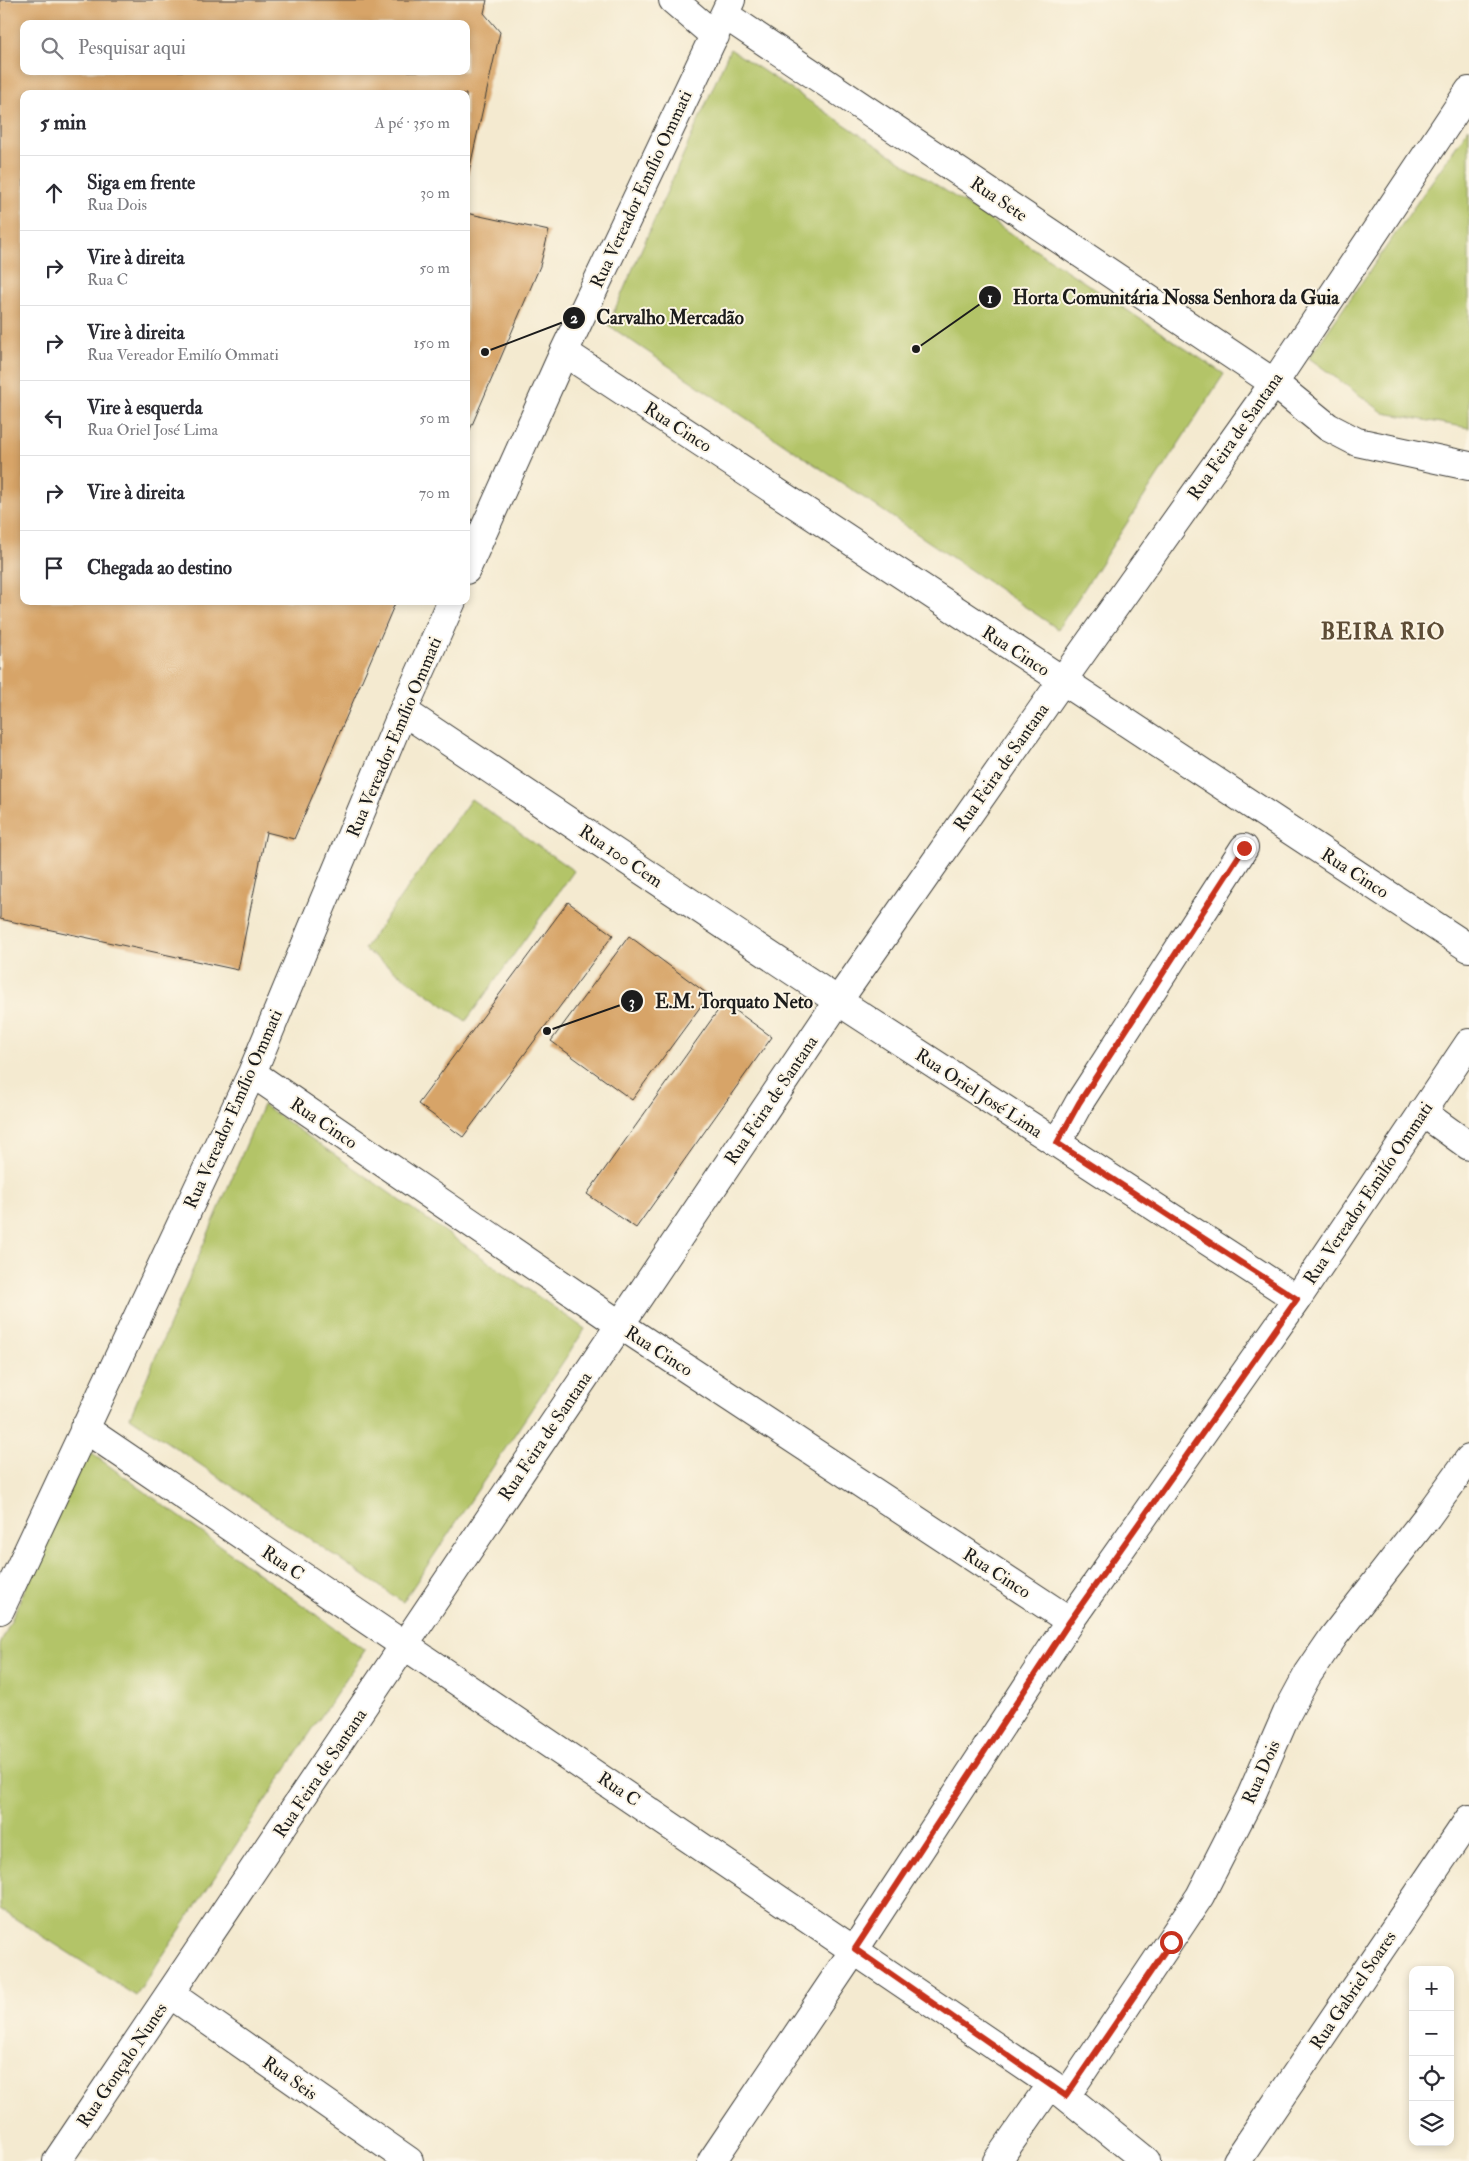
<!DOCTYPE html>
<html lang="pt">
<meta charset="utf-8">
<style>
body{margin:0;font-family:"IM FELL Double Pica",serif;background:#f7f7f7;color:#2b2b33}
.controls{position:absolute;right:15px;bottom:15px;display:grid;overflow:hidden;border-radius:10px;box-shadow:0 2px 8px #0003}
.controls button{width:45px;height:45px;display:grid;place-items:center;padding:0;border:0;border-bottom:1px solid #e1e1e2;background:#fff;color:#2b2b33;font:25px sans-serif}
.stop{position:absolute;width:15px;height:15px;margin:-11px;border:4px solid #c8321e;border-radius:50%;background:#fff}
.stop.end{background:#c8321e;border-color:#fff;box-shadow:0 1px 5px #0008}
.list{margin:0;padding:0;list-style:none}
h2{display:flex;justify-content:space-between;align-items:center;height:65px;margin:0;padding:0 20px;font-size:21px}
h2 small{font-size:16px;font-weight:400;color:#7c7c81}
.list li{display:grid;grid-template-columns:32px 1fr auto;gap:15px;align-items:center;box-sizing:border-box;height:75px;padding:0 20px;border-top:1px solid #e1e1e2}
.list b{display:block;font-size:19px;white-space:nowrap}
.list p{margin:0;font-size:16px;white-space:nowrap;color:#7c7c81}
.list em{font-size:16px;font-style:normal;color:#7c7c81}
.icon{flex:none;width:28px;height:28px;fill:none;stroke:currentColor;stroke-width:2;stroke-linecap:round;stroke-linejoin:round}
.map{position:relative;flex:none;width:1469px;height:2161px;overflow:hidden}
.search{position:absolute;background:#fff;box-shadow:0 2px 8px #0003;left:20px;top:20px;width:450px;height:55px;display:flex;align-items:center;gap:12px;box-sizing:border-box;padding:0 18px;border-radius:10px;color:#7c7c81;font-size:19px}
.panel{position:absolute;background:#fff;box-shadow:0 2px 8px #0003;left:20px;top:90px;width:450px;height:515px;border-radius:10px}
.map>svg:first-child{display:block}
.green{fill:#b3c467;stroke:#687042}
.building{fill:#d7a467;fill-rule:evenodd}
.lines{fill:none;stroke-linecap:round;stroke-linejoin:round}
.minor-casing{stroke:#3c3b37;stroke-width:30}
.minor{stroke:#fff;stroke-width:28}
.route{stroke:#c8321e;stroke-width:6}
.labels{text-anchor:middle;stroke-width:4;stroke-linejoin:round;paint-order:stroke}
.street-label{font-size:18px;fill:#1c1c1c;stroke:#fcf5e5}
.district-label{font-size:22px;font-weight:bold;letter-spacing:1px;fill:#5d4c36;stroke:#fcf5e5}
.leader{fill:none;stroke:#1c1c1c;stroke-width:2}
.callout-dot{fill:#1c1c1c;stroke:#fcf5e5;stroke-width:2}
.mark-label{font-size:15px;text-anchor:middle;font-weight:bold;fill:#fff}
.callout-label{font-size:19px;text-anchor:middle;font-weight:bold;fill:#1c1c1c;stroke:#fcf5e5;stroke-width:4;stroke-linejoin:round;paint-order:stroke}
</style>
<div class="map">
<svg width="1469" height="2161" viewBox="0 0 1469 2161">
<rect width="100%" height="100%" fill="#fcf5e5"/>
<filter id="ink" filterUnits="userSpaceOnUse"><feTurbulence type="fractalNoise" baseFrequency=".02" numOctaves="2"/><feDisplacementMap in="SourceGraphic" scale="10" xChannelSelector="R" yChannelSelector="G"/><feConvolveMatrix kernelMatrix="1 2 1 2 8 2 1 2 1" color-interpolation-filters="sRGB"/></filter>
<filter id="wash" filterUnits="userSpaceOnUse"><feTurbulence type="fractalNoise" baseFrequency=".0096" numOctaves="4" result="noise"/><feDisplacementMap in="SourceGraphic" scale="20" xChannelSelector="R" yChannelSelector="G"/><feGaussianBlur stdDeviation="1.12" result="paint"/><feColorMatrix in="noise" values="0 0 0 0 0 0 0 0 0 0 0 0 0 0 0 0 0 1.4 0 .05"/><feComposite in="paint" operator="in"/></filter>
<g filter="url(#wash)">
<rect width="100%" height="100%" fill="#f4ead0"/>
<path class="green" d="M730,49l494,325 -166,255 -450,-304z
M1469,128v300l-85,-15 -75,-55z
M471,799l103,72 -108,150 -102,-72z
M263,1105l322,224 -182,273 -273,-185z
M87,1450l278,200 -229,346 -136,-87v-264z"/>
<g id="blocks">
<path class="building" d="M0,0h487l-3,13 16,19 -33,148 -1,-86h-442v507h372l-102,238 -28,-7 -28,138 -238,-51zM24,24h442v47h-442z
M466,213l83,18 -9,35 -74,173z
M568,902l45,33 -150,202 -45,-33z
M629,936l80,59 -77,105 -81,-59z
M724,1002l48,35 -136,191 -49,-34z"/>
</g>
</g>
<g filter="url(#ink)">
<use href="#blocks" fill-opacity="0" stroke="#3c3b37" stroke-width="1"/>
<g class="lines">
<defs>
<path id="minor" d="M673,0l42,36
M725,15l549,368 54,44 29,15 112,24
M564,352l905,596
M466,570l98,-218 167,-352
M403,711l435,290 459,298
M252,1073l367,251 451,297
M1422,1112l47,34
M1057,1143l22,-40 165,-255
M84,1428l967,656 95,77
M0,1610l252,-537 151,-362 49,-110
M170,1994l239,167
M1066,2096l134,-200 51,-100 36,-83 21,-39 26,-38 93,-119 42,-58
M57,2161l781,-1160 224,-320 212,-298 195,-292
M712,2161l143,-212 215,-328 227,-322 172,-256
M997,2161l54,-77
M1237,2161l232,-342"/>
</defs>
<use href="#minor" class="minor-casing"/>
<use href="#minor" class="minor"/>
</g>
</g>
<g class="lines" filter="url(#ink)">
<path class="route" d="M1171,1942l-105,154 -211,-147 215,-328 227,-322 -240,-156 22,-40 165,-255"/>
</g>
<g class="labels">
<g class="street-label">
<text transform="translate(641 189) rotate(-65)" y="6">Rua Vereador Emílio Ommati</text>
<text transform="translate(999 199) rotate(34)" y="6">Rua Sete</text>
<text transform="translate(678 427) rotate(33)" y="6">Rua Cinco</text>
<text transform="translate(1235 436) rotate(-55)" y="6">Rua Feira de Santana</text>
<text transform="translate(1016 651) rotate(33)" y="6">Rua Cinco</text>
<text transform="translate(394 737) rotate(-67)" y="6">Rua Vereador Emílio Ommati</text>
<text transform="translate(1001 767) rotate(-55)" y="6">Rua Feira de Santana</text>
<text transform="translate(621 856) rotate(34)" y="6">Rua 100 Cem</text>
<text transform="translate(1355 873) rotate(33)" y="6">Rua Cinco</text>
<text transform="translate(979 1093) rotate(33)" y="6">Rua Oriel José Lima</text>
<text transform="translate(771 1100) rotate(-56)" y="6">Rua Feira de Santana</text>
<text transform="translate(233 1109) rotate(-66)" y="6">Rua Vereador Emílio Ommati</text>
<text transform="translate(324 1123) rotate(34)" y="6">Rua Cinco</text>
<text transform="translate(1368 1193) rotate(-56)" y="6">Rua Vereador Emilío Ommati</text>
<text transform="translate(659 1351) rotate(33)" y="6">Rua Cinco</text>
<text transform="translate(545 1436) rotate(-56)" y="6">Rua Feira de Santana</text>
<text transform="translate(283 1563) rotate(34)" y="6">Rua C</text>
<text transform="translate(997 1573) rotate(33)" y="6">Rua Cinco</text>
<text transform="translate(1261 1772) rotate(-66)" y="6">Rua Dois</text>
<text transform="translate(320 1773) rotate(-56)" y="6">Rua Feira de Santana</text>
<text transform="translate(619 1789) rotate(34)" y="6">Rua C</text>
<text transform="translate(1353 1990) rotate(-56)" y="6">Rua Gabriel Soares</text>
<text transform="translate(122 2065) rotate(-56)" y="6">Rua Gonçalo Nunes</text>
<text transform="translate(290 2078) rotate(35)" y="6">Rua Seis</text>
</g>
<g class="district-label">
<text x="1383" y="639">BEIRA RIO</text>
</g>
</g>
<path class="leader" d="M916 349L990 297M485 352L574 318M547 1031L632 1001"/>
<g class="callout-dot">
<circle cx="916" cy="349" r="5"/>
<circle cx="485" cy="352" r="5"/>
<circle cx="547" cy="1031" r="5"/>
<circle cx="990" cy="297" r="12"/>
<circle cx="574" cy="318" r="12"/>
<circle cx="632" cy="1001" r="12"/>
</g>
<g class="mark-label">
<text x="990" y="303">1</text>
<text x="574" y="323">2</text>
<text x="632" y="1007">3</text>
</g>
<g class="callout-label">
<text x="1176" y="304">Horta Comunitária Nossa Senhora da Guia</text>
<text x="670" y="324">Carvalho Mercadão</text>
<text x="734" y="1008">E.M. Torquato Neto</text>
</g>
</svg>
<div class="controls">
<button>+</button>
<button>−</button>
<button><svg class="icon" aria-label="locate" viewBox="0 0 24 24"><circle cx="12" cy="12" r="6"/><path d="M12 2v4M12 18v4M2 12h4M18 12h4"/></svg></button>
<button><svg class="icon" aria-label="layers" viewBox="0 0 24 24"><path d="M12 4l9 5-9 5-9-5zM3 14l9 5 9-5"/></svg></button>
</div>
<div class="stop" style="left:1171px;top:1942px"></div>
<div class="stop end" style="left:1244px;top:848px"></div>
<div class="search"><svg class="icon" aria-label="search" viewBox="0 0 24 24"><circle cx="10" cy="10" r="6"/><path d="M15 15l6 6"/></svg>Pesquisar aqui</div>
<section class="panel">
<h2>5 min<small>A pé · 350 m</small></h2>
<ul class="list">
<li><svg class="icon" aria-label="ahead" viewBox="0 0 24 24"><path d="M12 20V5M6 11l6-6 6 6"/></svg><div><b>Siga em frente</b><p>Rua Dois</p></div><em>30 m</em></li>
<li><svg class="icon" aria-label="right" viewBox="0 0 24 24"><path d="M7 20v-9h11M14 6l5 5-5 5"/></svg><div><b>Vire à direita</b><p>Rua C</p></div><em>50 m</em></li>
<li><svg class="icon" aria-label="right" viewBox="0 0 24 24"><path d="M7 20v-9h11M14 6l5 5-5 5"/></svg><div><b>Vire à direita</b><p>Rua Vereador Emilío Ommati</p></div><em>150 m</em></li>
<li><svg class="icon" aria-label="left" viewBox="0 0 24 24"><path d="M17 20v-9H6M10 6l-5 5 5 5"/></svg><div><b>Vire à esquerda</b><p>Rua Oriel José Lima</p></div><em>50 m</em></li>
<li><svg class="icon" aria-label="right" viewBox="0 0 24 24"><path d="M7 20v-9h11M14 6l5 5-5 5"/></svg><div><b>Vire à direita</b></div><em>70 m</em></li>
<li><svg class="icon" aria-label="arrive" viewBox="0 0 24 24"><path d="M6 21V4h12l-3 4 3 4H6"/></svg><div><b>Chegada ao destino</b></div></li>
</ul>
</section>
</div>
